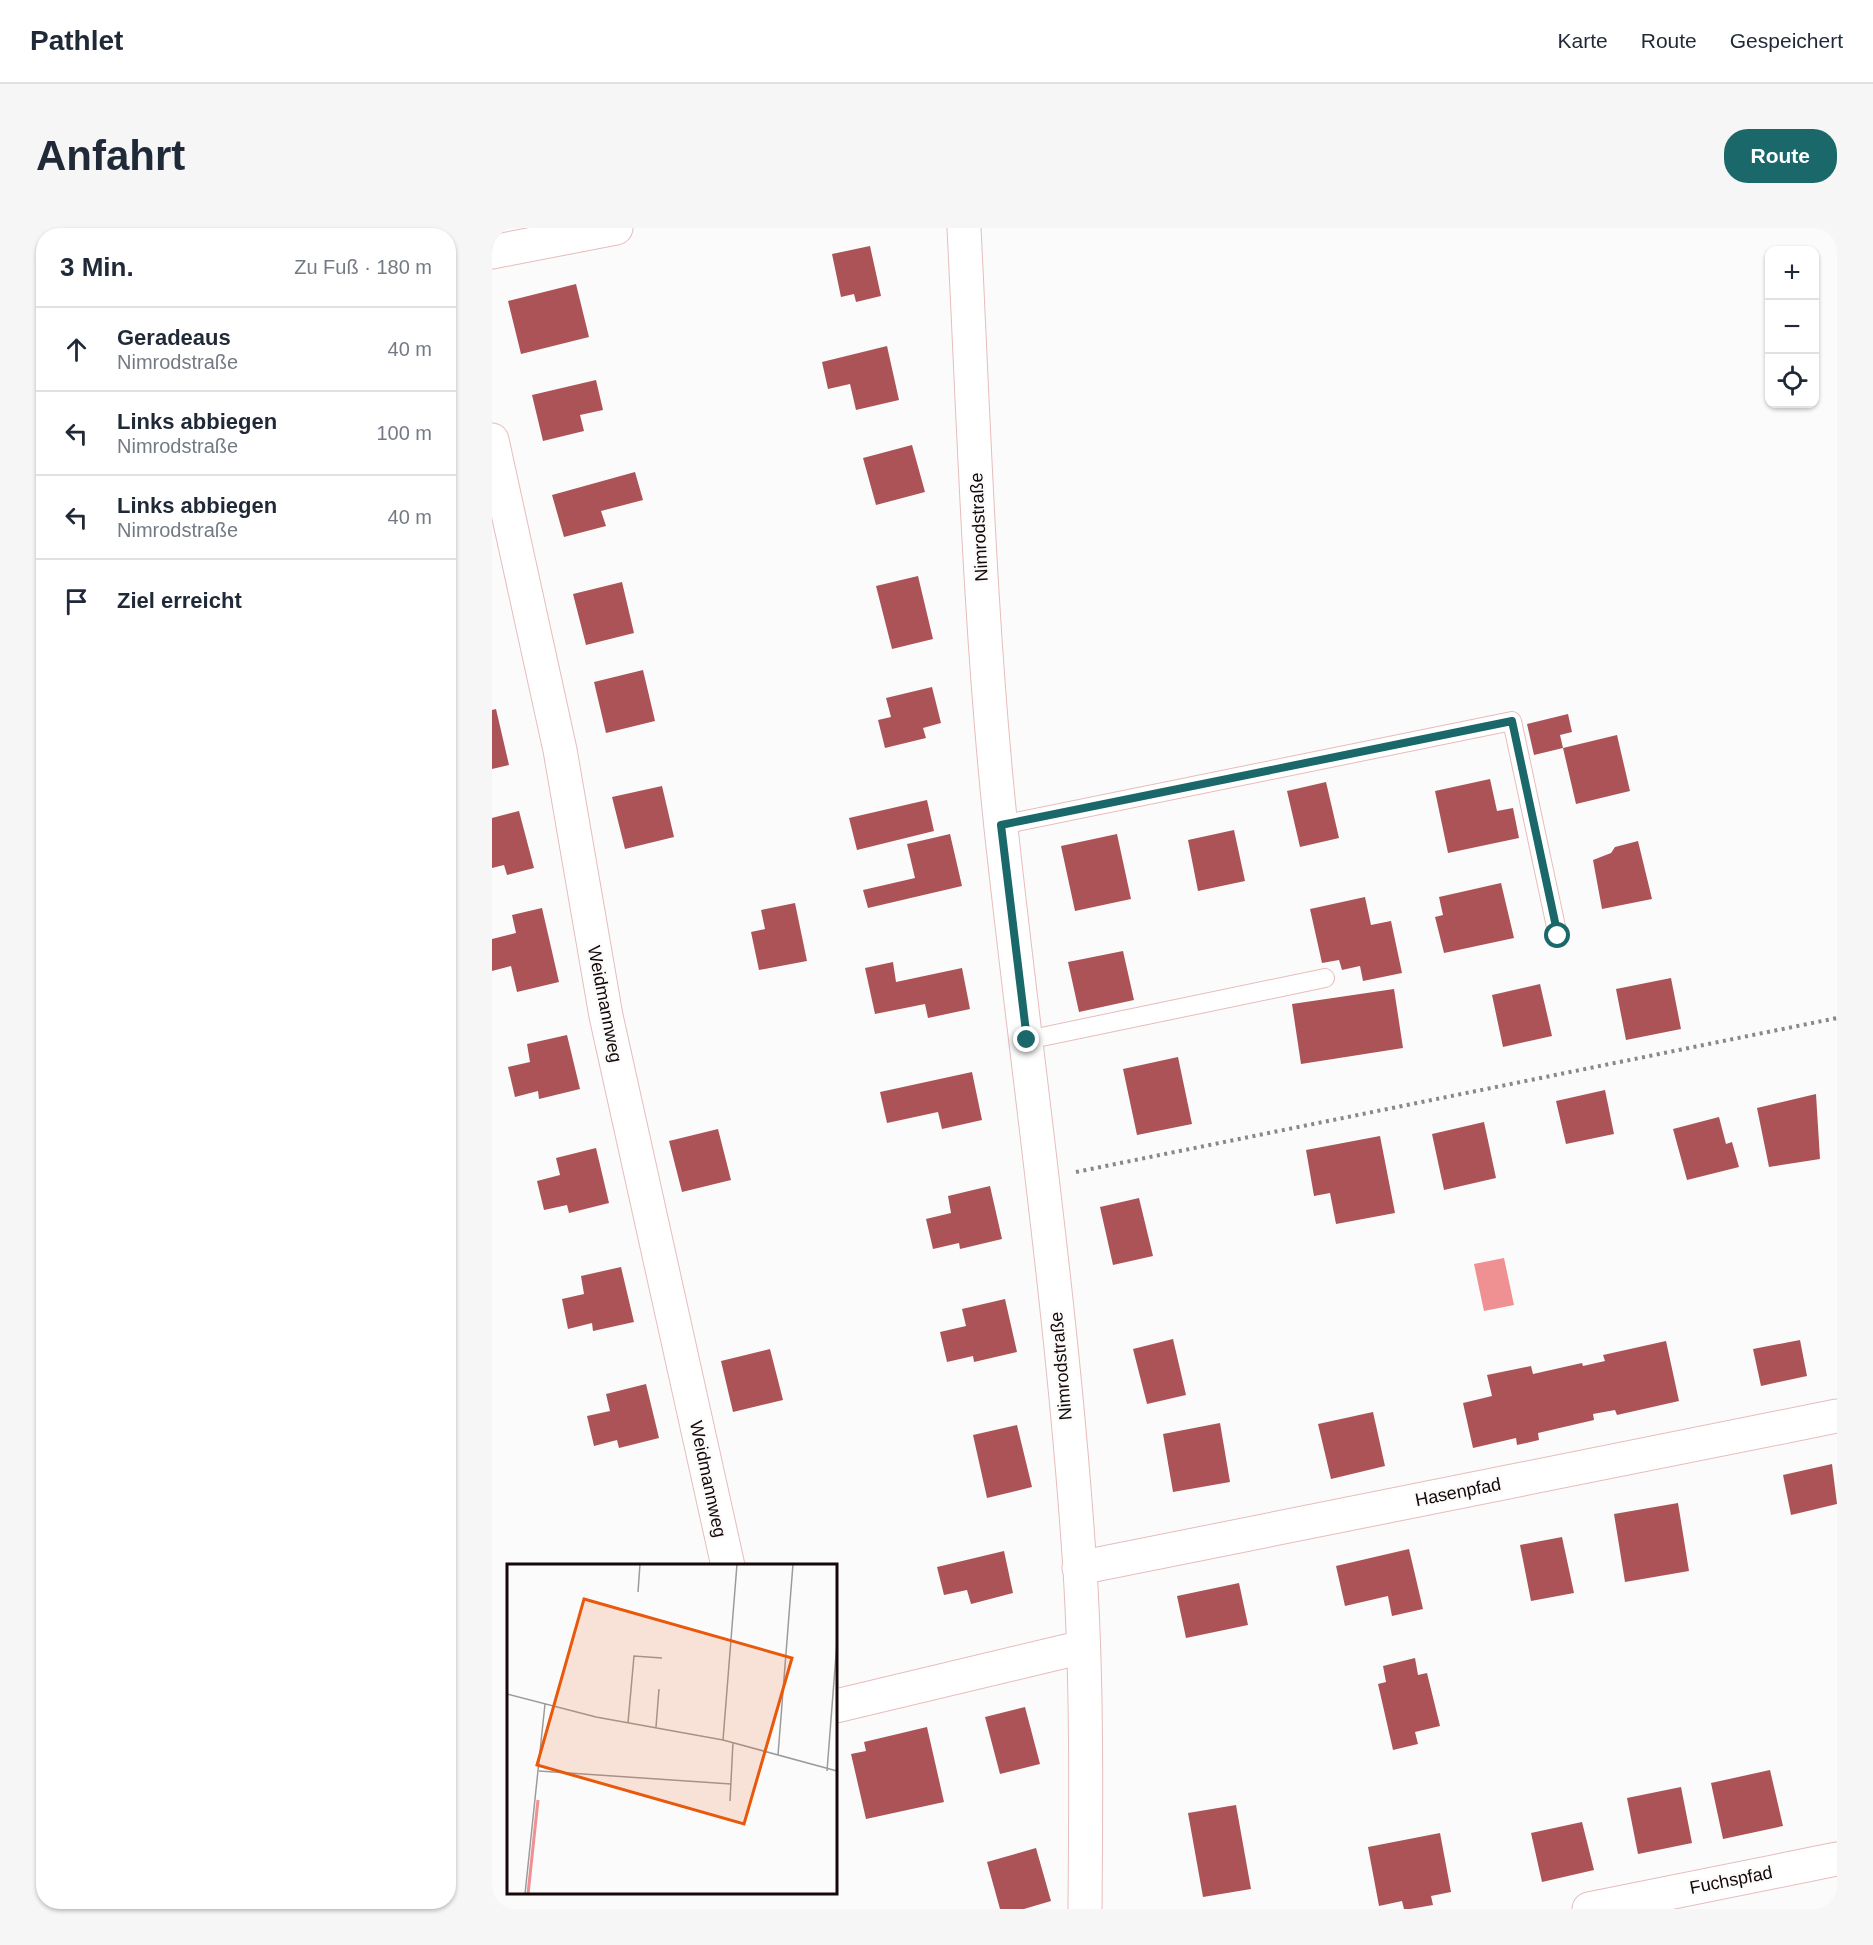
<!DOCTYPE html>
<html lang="de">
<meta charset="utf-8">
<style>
body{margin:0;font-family:Arial,sans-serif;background:#f6f6f7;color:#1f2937}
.controls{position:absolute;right:18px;top:18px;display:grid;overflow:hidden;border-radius:12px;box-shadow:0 2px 4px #0004}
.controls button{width:54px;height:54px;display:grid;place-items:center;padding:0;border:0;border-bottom:2px solid #e0e1e3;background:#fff;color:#1f2937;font:30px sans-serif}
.stop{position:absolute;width:18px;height:18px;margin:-14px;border:4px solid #1b686b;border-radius:50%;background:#fff}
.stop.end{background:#1b686b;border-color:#fff;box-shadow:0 2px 6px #0008}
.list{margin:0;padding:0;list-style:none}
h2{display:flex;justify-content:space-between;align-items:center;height:78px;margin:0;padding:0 24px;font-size:26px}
h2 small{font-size:20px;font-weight:400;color:#747a83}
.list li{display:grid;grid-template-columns:39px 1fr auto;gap:18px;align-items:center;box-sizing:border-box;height:84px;padding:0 24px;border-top:2px solid #e0e1e3}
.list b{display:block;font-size:22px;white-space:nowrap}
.list p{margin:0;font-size:20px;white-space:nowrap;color:#747a83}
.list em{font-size:20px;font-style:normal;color:#747a83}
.icon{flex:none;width:33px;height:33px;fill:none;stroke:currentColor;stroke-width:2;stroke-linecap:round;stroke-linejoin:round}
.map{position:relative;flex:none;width:1345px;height:1681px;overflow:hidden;border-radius:24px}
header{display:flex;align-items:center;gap:36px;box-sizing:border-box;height:84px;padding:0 30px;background:#fff;border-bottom:2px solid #e0e1e3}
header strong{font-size:28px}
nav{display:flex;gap:33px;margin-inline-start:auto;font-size:21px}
.intro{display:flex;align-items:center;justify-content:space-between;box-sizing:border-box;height:144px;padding:0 36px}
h1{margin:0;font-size:42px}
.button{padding:15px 27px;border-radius:24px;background:#1b686b;color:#fff;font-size:21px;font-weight:700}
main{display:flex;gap:36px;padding:0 36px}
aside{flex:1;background:#fff;border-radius:24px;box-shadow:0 2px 4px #0004}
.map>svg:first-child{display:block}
.water{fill:#ef9092}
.building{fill:#ab5357}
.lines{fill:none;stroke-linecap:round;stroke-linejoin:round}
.lane-casing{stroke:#e7bcbc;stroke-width:20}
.street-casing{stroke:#e7bcbc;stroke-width:35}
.path{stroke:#8c8686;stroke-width:4;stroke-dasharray:3 4.5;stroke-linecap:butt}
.lane{stroke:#fff;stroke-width:18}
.street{stroke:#fff;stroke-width:33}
.route{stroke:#1b686b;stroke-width:8}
.labels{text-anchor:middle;stroke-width:5;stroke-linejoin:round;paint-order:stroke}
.street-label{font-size:18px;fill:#160808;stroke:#fbfbfb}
.inset-river{fill:none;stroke:#ef9092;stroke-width:3}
.inset-road{fill:none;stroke:#9f9a9a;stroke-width:1.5}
.view{fill:#e8590c;fill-opacity:0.15;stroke:#e8590c;stroke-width:3}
.inset-edge{fill:none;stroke:#160808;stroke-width:3}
</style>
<header>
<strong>Pathlet</strong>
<nav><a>Karte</a><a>Route</a><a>Gespeichert</a></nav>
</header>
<div class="intro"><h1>Anfahrt</h1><a class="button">Route</a></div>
<main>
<aside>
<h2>3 Min.<small>Zu Fuß · 180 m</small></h2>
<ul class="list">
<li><svg class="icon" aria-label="ahead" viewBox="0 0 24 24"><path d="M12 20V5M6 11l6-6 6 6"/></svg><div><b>Geradeaus</b><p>Nimrodstraße</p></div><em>40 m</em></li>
<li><svg class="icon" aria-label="left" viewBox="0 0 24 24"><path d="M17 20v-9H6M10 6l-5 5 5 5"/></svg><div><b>Links abbiegen</b><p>Nimrodstraße</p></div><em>100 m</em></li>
<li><svg class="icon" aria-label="left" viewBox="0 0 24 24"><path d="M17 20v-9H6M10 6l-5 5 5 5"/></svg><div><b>Links abbiegen</b><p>Nimrodstraße</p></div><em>40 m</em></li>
<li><svg class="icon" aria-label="arrive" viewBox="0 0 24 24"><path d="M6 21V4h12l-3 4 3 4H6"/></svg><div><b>Ziel erreicht</b></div></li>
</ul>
</aside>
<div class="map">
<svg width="1345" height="1681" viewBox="0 0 1345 1681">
<rect width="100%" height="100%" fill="#fbfbfb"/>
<path class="water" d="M1012,1030l10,47 -30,6 -10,-47z"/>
<path class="building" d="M378,18l11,50 -25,6 -2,-8 -13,3 -9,-43z
M84,56l13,53 -68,17 -13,-53z
M395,118l12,54 -43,10 -6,-26 -22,5 -6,-27z
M104,152l7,30 -23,5 4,16 -41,10 -11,-46z
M420,217l13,47 -49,13 -13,-47z
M143,244l8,28 -42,11 5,15 -42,11 -12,-42z
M426,348l15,63 -41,10 -16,-63z
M130,354l12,51 -48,12 -13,-51z
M151,442l12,51 -49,12 -12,-51z
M440,459l9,36 -18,5 3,10 -41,10 -7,-28 13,-3 -5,-19z
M4,481l13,56 -17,4v-59z
M1076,486l4,18 -12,3 3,13 -29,7 -7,-31z
M1125,507l13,56 -54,13 -13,-56z
M998,551l7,32 16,-3 6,30 -71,15 -13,-62z
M834,554l13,56 -39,9 -13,-56z
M170,558l12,51 -49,12 -13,-52z
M435,572l7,31 -77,19 -8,-32z
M27,583l15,57 -27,7 -3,-10 -12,3v-50z
M742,602l11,51 -47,10 -10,-51z
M458,606l12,52 -94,22 -5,-18 52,-12 -8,-34z
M625,606l14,65 -56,12 -14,-65z
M1146,613l14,58 -50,10 -9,-49 18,-7 4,-6z
M1009,655l13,55 -70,15 -9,-36 8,-2 -4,-18z
M873,669l6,28 20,-4 11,52 -39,8 -3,-15 -18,4 -3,-10 -17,3 -12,-54z
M303,675l12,58 -48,9 -8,-38 14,-3 -4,-19z
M50,680l17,74 -42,10 -6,-26 -19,5v-32l24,-6 -4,-18z
M631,723l11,49 -55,12 -11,-50z
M401,734l3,20 66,-14 8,41 -42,9 -3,-14 -50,10 -10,-46z
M1179,750l10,51 -55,11 -10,-51z
M1048,756l12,52 -49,11 -11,-52z
M902,761l9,59 -102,16 -9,-60z
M75,807l13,54 -41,10 -1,-8 -23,6 -7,-30 22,-5 -3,-18z
M686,829l14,67 -55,11 -14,-66z
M480,844l10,48 -40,9 -4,-17 -51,11 -7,-31z
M1113,862l9,44 -48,10 -10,-43z
M1324,866l4,65 -51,8 -12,-59z
M1227,889l7,27 6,-2 7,25 -52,13 -14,-51z
M992,894l12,56 -52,12 -12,-56z
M226,901l13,51 -49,12 -13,-51z
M888,908l15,77 -59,11 -6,-31 -16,3 -8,-46z
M104,920l13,55 -40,10 -2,-8 -23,5 -7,-29 23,-6 -4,-17z
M498,958l12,53 -42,10 -1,-6 -26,6 -7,-30 25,-6 -3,-17z
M647,970l14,58 -40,9 -13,-58z
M129,1039l13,55 -41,9 -1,-8 -24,6 -6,-30 22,-5 -3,-18z
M513,1071l12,53 -43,10 -1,-6 -26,6 -7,-30 26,-6 -4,-17z
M681,1111l13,56 -39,9 -14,-55z
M1308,1112l7,36 -46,10 -8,-37z
M1174,1113l13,60 -62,14 -2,-5 -22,4 1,6 -56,13 1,7 -22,5 -1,-7 -43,10 -10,-45 29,-7 -5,-21 44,-9 2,8 49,-11 1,3 22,-5 -2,-6z
M278,1121l13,51 -50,12 -12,-51z
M154,1156l13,54 -40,10 -2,-8 -23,6 -7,-30 23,-5 -4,-17z
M881,1184l12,54 -54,13 -13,-55z
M728,1195l10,59 -57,10 -10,-58z
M525,1197l15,62 -45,11 -14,-63z
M1340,1236l5,40 -46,11 -8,-40z
M1186,1275l11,68 -64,11 -11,-68z
M1070,1309l12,56 -43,8 -11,-56z
M917,1321l14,60 -31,7 -4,-20 -43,10 -9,-40z
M512,1323l9,42 -42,11 -4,-14 -23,5 -7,-28z
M747,1355l9,42 -62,13 -9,-42z
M923,1430l3,17 9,-2 13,53 -25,6 3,12 -25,6 -15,-66 8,-2 -3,-16z
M533,1479l15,57 -40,10 -15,-57z
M435,1499l17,75 -78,17 -15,-65 15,-3 -2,-9z
M1278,1542l13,56 -60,13 -12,-56z
M1189,1559l11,56 -54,11 -11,-56z
M744,1577l15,84 -48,8 -15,-84z
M1090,1594l12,48 -52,12 -11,-49z
M948,1605l11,59 -20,4 2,9 -23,4h-6l-2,-8 -23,5 -11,-59z
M544,1620l15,53 -27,8h-24l-13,-47z"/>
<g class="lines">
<defs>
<path id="lane" d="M509,597l511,-104 46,215
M535,812l298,-62"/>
<path id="street" d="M472,0c10,200 16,401 37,600 27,248 63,494 79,742 7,113 6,226 5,339
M0,24l124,-24
M0,212l68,310 46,266 122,550
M587,1340l758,-152
M344,1478l247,-59
M1097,1681l248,-50"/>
</defs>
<use href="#lane" class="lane-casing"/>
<use href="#street" class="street-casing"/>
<path class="path" d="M584,944l761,-154"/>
<use href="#lane" class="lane"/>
<use href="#street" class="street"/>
</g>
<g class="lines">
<path class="route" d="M535,812l-26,-215 511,-104 46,215"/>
</g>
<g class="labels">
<g class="street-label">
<text transform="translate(487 299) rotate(-93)" y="6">Nimrodstraße</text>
<text transform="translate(113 776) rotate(79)" y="6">Weidmannweg</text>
<text transform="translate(569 1138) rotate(-95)" y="6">Nimrodstraße</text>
<text transform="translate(216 1251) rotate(78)" y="6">Weidmannweg</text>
<text transform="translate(966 1264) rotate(-11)" y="6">Hasenpfad</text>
<text transform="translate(1239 1652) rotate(-11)" y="6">Fuchspfad</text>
</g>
</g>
<g transform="translate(15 1336)">
<rect width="330" height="330" fill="#fbfbfb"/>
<path class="inset-river" d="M21,330l10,-94"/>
<path class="inset-road" d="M131,28l2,-28M0,130l89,23 127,23 114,31M121,159l6,-67 28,2M149,163l3,-38M216,176l14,-176M271,191l15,-191M32,207l192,13M320,207l10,-129M223,237l3,-59M18,330l20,-190"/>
<path class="view" d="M77,35l208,59 -48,166 -207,-59z"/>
<rect width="330" height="330" class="inset-edge"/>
</g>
</svg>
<div class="controls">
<button>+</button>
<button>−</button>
<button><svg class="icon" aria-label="locate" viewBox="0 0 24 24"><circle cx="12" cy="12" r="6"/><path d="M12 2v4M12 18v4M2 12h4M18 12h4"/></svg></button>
</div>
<div class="stop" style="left:1066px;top:708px"></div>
<div class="stop end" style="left:535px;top:812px"></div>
</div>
</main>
